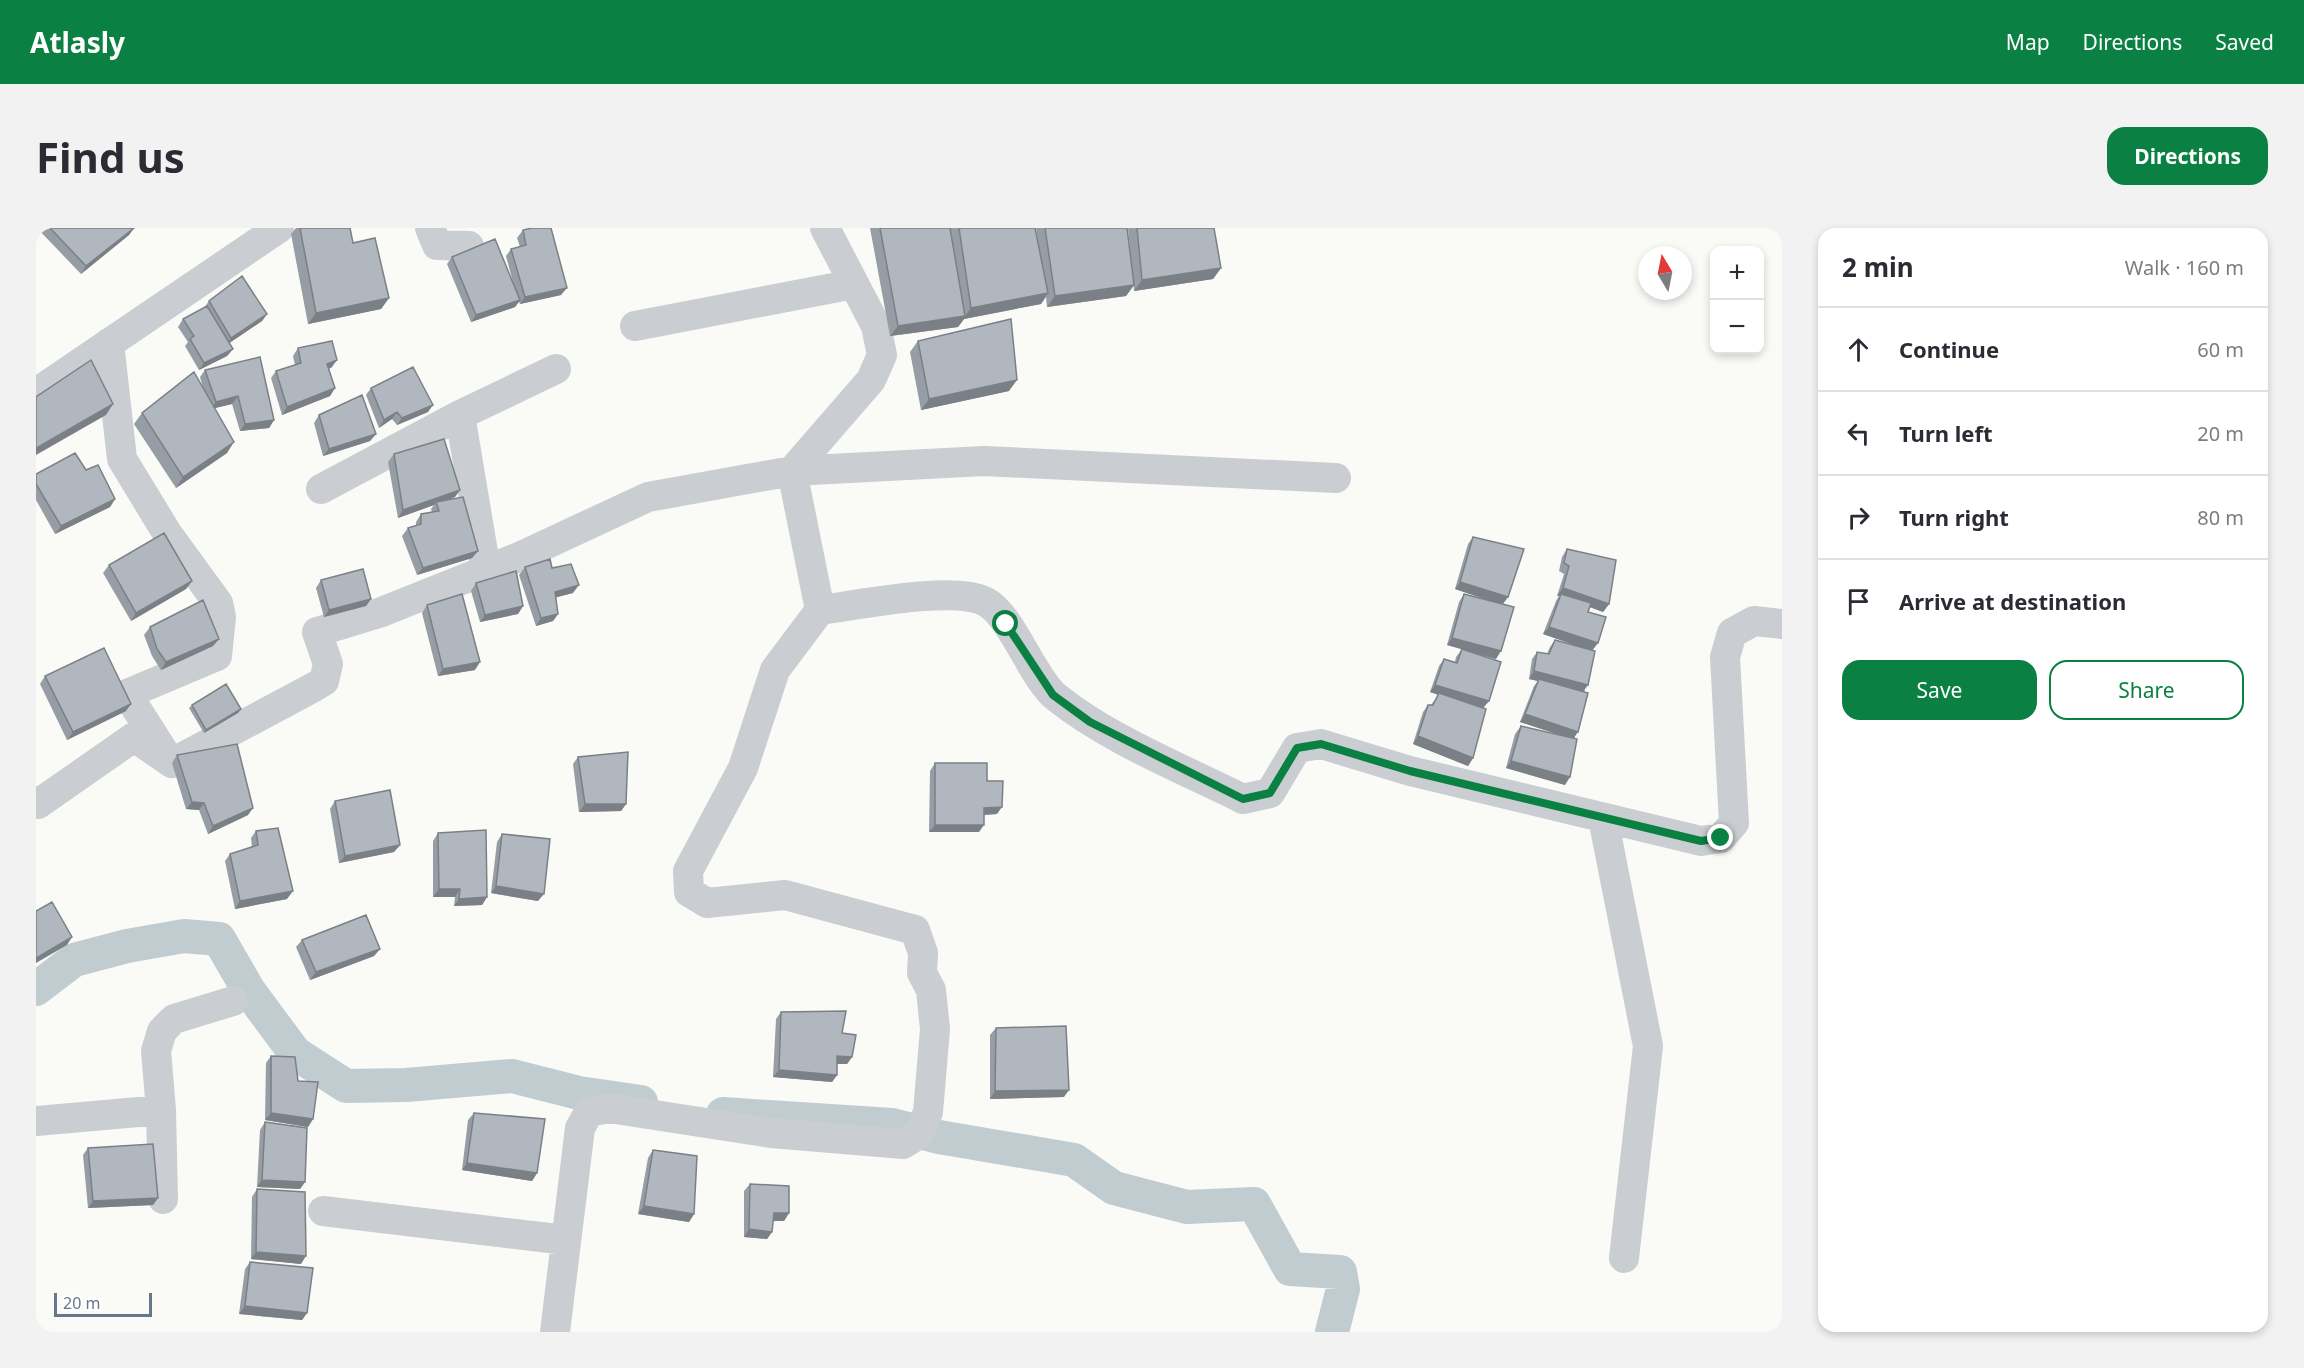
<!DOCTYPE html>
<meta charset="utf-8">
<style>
body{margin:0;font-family:"Noto Sans",sans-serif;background:#f2f2f3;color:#2b2b33}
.controls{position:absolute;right:18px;top:18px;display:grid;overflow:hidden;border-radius:12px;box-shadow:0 3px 9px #0003}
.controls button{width:54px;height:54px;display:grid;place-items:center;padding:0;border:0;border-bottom:2px solid #e1e1e2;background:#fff;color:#2b2b33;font:30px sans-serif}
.compass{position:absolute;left:1602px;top:18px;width:54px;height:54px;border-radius:50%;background:#fff;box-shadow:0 3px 9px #0003;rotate:350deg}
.scale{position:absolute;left:18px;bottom:15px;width:98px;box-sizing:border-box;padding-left:6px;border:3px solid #66778b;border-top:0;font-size:16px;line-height:21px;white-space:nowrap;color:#66778b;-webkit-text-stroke:4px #fff;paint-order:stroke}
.stop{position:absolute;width:18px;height:18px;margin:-14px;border:4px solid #0b8043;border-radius:50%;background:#fff}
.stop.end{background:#0b8043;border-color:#fff;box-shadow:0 2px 6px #0008}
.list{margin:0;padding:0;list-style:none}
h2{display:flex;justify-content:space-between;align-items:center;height:78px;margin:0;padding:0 24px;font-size:26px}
h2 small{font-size:20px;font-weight:400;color:#7c7c81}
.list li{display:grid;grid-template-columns:39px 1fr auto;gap:18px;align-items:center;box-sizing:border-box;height:84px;padding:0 24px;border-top:2px solid #e1e1e2}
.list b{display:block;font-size:22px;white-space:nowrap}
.list em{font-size:20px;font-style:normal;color:#7c7c81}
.actions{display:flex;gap:12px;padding:18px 24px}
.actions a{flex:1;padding:14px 0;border:2px solid #0b8043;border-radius:18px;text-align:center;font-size:21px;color:#0b8043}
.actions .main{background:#0b8043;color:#fff}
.icon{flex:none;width:33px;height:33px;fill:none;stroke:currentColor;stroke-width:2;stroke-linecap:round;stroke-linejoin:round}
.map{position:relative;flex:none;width:1746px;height:1104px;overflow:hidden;border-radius:18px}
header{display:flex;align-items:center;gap:36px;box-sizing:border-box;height:84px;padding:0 30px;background:#0b8043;color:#fff}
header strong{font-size:28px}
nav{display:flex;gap:33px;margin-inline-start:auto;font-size:21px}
.intro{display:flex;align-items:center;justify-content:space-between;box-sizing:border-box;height:144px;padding:0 36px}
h1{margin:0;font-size:42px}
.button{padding:15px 27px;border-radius:18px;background:#0b8043;color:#fff;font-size:21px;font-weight:700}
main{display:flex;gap:36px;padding:0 36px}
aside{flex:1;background:#fff;border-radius:18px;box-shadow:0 3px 9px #0003}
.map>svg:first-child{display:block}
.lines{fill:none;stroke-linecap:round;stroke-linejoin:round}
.canal{stroke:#c1ccd1;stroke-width:34}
.street{stroke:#cacdd1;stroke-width:30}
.wall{fill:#979da4}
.shaded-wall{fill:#7b8086}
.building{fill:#b0b7bf;stroke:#7b8086;stroke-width:1.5}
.route{stroke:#0b8043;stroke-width:8}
</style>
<header>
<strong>Atlasly</strong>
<nav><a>Map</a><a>Directions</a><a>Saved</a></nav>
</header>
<div class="intro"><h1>Find us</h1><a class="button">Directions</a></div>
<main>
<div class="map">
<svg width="1746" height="1104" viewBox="0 0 1746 1104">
<rect width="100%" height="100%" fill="#fafaf7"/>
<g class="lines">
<path class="canal" d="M0,761l38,-29 53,-14 57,-10 35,3 30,52 46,62 51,33 60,-1 106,-9 67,17 62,9
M687,886l169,11 47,12 135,23 40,28 73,19 67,-3 36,65 50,3 3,17 -11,43"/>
<path class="street" d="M394,0l7,17 32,1
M599,98l219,-42
M73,115l13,116 45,74 51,70 3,14 -4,39 -90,38 37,58
M0,165l243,-165
M285,261l139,-74
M450,342l-26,-155 96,-46
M784,382l-28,-139 192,-10 352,17
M0,573l2,3 96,-67 38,26 142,-76 10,-6 4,-17 -11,-32 62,-19 140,-56 129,-60 144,-26 79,-91 11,-25 -6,-29 -51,-98
M1567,590l45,228 -24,212
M0,893l125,-11
M127,971l-2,-89 -5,-59 6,-20 12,-12 59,-18
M287,983l243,29
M519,1104l25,-204 9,-16 20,-4 162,25 132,11 16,-10 9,-22 7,-83 -4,-39 -9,-17 1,-20 -8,-23 -130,-35 -78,8 -18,-11 -1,-21 55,-103 32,-98 45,-60c39,-5 134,-25 166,-8 26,14 47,77 70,95 52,42 127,72 187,102l27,-6 27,-45 24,-4 89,27 291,70 20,-3 13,-15 -9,-166 7,-24 22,-12 28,3"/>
</g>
<path class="wall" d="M1,0h97l-5,7 -48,39z
M260,0h54l3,15 36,55 -8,11 -73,15 -17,-90z
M834,0h165l4,23 -3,-23h91l7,57 -8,11 -79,11 -1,-10 -5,7 -77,15 -6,8 -68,9z
M1092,0h86l7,40 -8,11 -79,12z
M487,2l38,65 -41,9 -1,-2 -4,5 -44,15 -24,-58 5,-7 62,29 -8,-30 5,-7 9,-2 -3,-9z
M173,73l58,13 -5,7 -33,22 4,6 -6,7 -28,14 -14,-24 3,-4 -10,-15 5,-8 21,-11z
M882,113l91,50 -88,19 -11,-58z
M262,120l34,19 -3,2 6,19 -5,8 -48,19 -11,-37 5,-7 19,-6 -2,-9z
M169,142l69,50 -5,8 -29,3 -8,-27 -17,4 12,45 -51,35 -42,-64 8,-11 61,-25 -3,-11z
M335,160l57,24 -31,13 -5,-6 -13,9 -13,-33z
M283,187l57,19 -6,7 -47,15 -9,-33z
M358,226l66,36 -5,7 -6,3 29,51 -6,7 -55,17 -15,-39 6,-8 8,-2v-4l5,-8 11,-1 -1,-4 3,-4 -36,13 -10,-56z
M50,242l29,29 -5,8 -55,27 -19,-34v-26z
M1437,309l35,60 -5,7 -7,55 -32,-9 25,51 -6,7 -10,50 -5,8 -55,-22 10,-32 5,-7h3l7,-10 -8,-3 9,-26 5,-7 11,3 1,-5 6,-8 -15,-4 12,-43 5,-8 28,7 -37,-12 13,-45z
M1531,321l42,55 -6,8 -13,-5 -2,5 5,38 -28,135 -59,-17 9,-34 6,-8 41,10 -42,-14 14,-36 4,-5 -9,-2 3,-20 5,-7 10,2 3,-7 5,-7 25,7 -37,-13 13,-33 3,-5h-2l7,-22 -5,-3 3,-14z
M73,337l83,16 -6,8 -55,32 -28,-48z
M489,339l27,1 21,25 -17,4 2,17 -5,7 -17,5 -17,-51z
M285,352l50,19 -5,7 -42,11 -8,-29z
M440,355l47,23 -5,8 -38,8 -9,-31z
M391,377l48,65 -37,6 -16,-63z
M114,399l69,12 -6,7 -52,24 -9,-14 -8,-21z
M9,448l81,35 -59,29 -27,-56z
M156,477l49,4 -3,4 -34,20 -15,-25z
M141,527l71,60 -40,19 -9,-24 -13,-1 -14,-46z
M542,529l48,47 -5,7 -42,1 -6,-48z
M899,535l62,51 -13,1 -5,17h-50l1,-61z
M299,573l65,44 -6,7 -55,11 -9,-54z
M220,603l31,68 -52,10 -10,-48 5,-7 22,-7 -1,-9z
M402,605l49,64 -5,8 -28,1 1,-9h-22v-56z
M466,606l36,67 -47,-8 6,-51z
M266,712l78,9 -6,7 -64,24 -14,-33z
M745,784l61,21 10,24 -5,7h-10v11l-5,7 -59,-5 3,-58z
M960,800l68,69 -74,2v-64z
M235,828l27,25 15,38 -5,8 -43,-7 1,-57z
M438,885l63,60 -5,8 -70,-11 6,-50z
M229,894l40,60 -5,7 -43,-2 3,-57z
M52,920l70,50 -5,7 -65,3 -5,-53z
M617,922l41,64 -5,8 -51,-8 10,-56z
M714,956l39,29 -5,8h-11l-1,11 -5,7 -23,-2v-46z
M221,961l44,75 -50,-5 1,-62z
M214,1034l57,51 -5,7 -63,-6 6,-45z"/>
<path class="shaded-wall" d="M98,0l-5,7 -48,39 5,-8z
M1185,40l-8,11 -79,12 8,-11z
M1098,57l-8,11 -79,11 8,-11z
M531,60l-6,7 -41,9 5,-7z
M1012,65l-7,11 -77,15 -6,8 -68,9 8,-10 67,-10 6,-8z
M353,70l-8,11 -73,15 8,-11z
M484,72l-5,7 -44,15 5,-7z
M231,86l-5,7 -37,25 6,-8z
M197,121l-6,7 -28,14 5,-7z
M301,132l-5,7 -10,5 5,-8z
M981,152l-8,11 -88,19 8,-11z
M299,160l-5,8 -48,19 5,-8z
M202,168l-6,8 -21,5 5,-7z
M77,176l-7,11 -70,40v-7z
M397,177l-5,7 -31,13 5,-7z
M361,184l-5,7 -13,9 5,-8z
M238,192l-5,8 -29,3 5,-7z
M340,206l-6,7 -47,15 6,-7z
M198,214l-7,11 -51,35 7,-11z
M424,262l-5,7 -18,7 -1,-2 -2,3 -36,13 5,-8z
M79,271l-5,8 -55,27 6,-8z
M442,323l-6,7 -55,17 6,-7z
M156,353l-6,8 -55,32 5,-8z
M1424,354l48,15 -6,8 -47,-16z
M543,357l-6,8 -23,6 5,-7z
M1527,360l46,16 -6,8 -43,-16 1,-2 -2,2h-2z
M335,371l-5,7 -42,11 5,-7z
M487,378l-5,8 -38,8 5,-7z
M522,386l-5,7 -17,5 5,-8z
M1513,399l49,16 -6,8 -49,-17z
M1416,410l49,13 -5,8 -49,-14z
M183,411l-6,7 -52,24 5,-8z
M444,434l-5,8 -37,6 5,-7z
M1498,443l54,14 -6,8 -43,-14 -1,2 -9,-2z
M1399,457l54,16 -6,7 -53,-16z
M95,476l-5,7 -59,29 6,-8z
M205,481l-3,4 -34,20 2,-3z
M1489,486l53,18 -5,7 -53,-17z
M1382,508l55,22 -5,8 -55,-22z
M1475,533l59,16 -5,8 -59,-17z
M156,574l12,1 -5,7 -13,-1z
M549,576h41l-5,7 -42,1z
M966,579l-5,7 -18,1 5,-7z
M217,580l-5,7 -40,19 5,-8z
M899,597h49l-5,7h-50z
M364,617l-6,7 -55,11 6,-7z
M460,658l48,8 -6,7 -47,-8z
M403,661h21l-5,8h-22z
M257,663l-6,8 -52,10 5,-8z
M451,669l-5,8 -28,1 5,-7z
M36,709l-5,8 -31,18v-5z
M344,721l-6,7 -64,24 6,-8z
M801,828l15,1 -5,7h-15z
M743,842l58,5 -5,7 -59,-5z
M1033,862l-5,7 -74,2 5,-8z
M235,885l42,6 -5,8 -43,-7z
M431,935l70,10 -5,8 -70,-11z
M226,952l43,2 -5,7 -43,-2z
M122,970l-5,7 -65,3 5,-7z
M608,978l50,8 -5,8 -51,-8z
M738,985h15l-5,8h-15z
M713,1001l23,3 -5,7 -23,-2z
M220,1024l50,4 -5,8 -50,-5z
M209,1078l62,7 -5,7 -63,-6z"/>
<path class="building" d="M14,0h84l-48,38z
M264,0h50l3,15 22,-5 14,60 -73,15z
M496,0h19l16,60 -42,9 -14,-48 15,-4 -3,-15z
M844,0h70l15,88 -67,10z
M923,0h76l13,65 -77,15z
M1009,0h82l7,57 -79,11z
M1101,0h77l7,40 -79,12z
M459,11l25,61 -44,15 -24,-58z
M206,48l25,38 -36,24 -22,-37z
M171,78l26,43 -29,14 -14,-24 4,-3 -11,-17z
M975,91l6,61 -88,19 -11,-58z
M296,113l5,19 -10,4 8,24 -48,19 -11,-36 25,-8 -3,-15z
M224,129l14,63 -29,4 -7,-28 -22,6 -11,-32z
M55,132l22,44 -77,44v-51z
M377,139l20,38 -31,13 -5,-6 -13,8 -13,-32z
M158,144l40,70 -51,35 -41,-64z
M326,167l14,39 -47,15 -10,-34z
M408,211l16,51 -57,20 -9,-56z
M39,225l11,17 12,-5 17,34 -54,27 -25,-42v-10z
M427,269l15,54 -55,17 -15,-40 13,-4v-10l18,-3 -3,-9z
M128,305l28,48 -56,32 -27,-48z
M1437,309l51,12 -16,48 -48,-15z
M1531,321l49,11 -7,44 -46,-16 6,-22 -5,-3z
M514,331l2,9 19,-4 8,21 -24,7 3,22 -17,4 -16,-51z
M327,341l8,30 -42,11 -8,-30z
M480,343l7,35 -38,9 -9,-32z
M426,366l18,68 -37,7 -16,-64z
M1428,366l50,13 -13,44 -49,-13z
M1525,366l30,9 -3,9 18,5 -8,26 -49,-16z
M167,372l16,39 -53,23 -9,-13 -7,-22z
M1519,412l40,11 -7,34 -54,-14 3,-19 12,2z
M68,420l27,56 -58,28 -28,-56z
M1426,421l39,13 -12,39 -54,-16 9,-26 13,4z
M1503,451l49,14 -10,39 -53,-18z
M190,456l15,25 -35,21 -14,-25z
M1403,465l47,16 -13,49 -55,-22 10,-31h5z
M1485,498l56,13 -7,38 -59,-16z
M201,516l16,64 -40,18 -9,-23 -12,-1 -15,-47z
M592,524l-2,52h-41l-7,-47z
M899,535h52v18h16l-1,26 -18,1v17h-49z
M354,562l10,55 -55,11 -10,-55z
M242,600l15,63 -53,10 -10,-47 28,-9 -2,-14z
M450,602l1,67 -28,2 1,-10h-21l-1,-56z
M466,606l48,5 -6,55 -48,-8z
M16,674l20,35 -36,21v-47z
M330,687l14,34 -64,23 -14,-32z
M810,783l-4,22 14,2 -4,22 -15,-1v19l-58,-5 2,-58z
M1030,798l3,64 -74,1 1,-63z
M235,828l24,1 3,24 20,1 -5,37 -42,-6z
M438,885l71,6 -8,54 -70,-10z
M229,894l42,6 -2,54 -43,-2z
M117,916l5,54 -65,3 -5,-53z
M617,922l44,6 -3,58 -50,-8z
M714,956l39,2v27h-15l-2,19 -23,-3z
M221,961l48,3 1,64 -50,-4z
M214,1034l63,6 -6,45 -62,-7z"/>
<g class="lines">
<path class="route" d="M970,396l47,71 37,27 153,77 27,-6 27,-45 24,-4 89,27 291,70 20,-3"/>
</g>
</svg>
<div class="controls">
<button>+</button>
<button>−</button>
</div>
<svg class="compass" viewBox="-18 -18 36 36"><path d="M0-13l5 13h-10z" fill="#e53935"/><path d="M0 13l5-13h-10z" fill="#7c7c81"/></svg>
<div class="scale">20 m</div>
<div class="stop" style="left:970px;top:396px"></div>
<div class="stop end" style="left:1685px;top:610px"></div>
</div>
<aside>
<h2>2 min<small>Walk · 160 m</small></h2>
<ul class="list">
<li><svg class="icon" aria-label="ahead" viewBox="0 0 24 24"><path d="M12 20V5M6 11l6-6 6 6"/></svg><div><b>Continue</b></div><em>60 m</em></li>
<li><svg class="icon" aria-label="left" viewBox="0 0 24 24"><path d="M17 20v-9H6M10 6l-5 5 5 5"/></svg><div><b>Turn left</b></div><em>20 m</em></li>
<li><svg class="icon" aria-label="right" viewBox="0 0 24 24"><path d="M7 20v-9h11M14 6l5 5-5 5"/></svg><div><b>Turn right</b></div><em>80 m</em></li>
<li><svg class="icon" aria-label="arrive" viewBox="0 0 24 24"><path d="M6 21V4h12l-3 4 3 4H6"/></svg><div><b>Arrive at destination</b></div></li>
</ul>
<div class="actions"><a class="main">Save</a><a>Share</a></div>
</aside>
</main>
